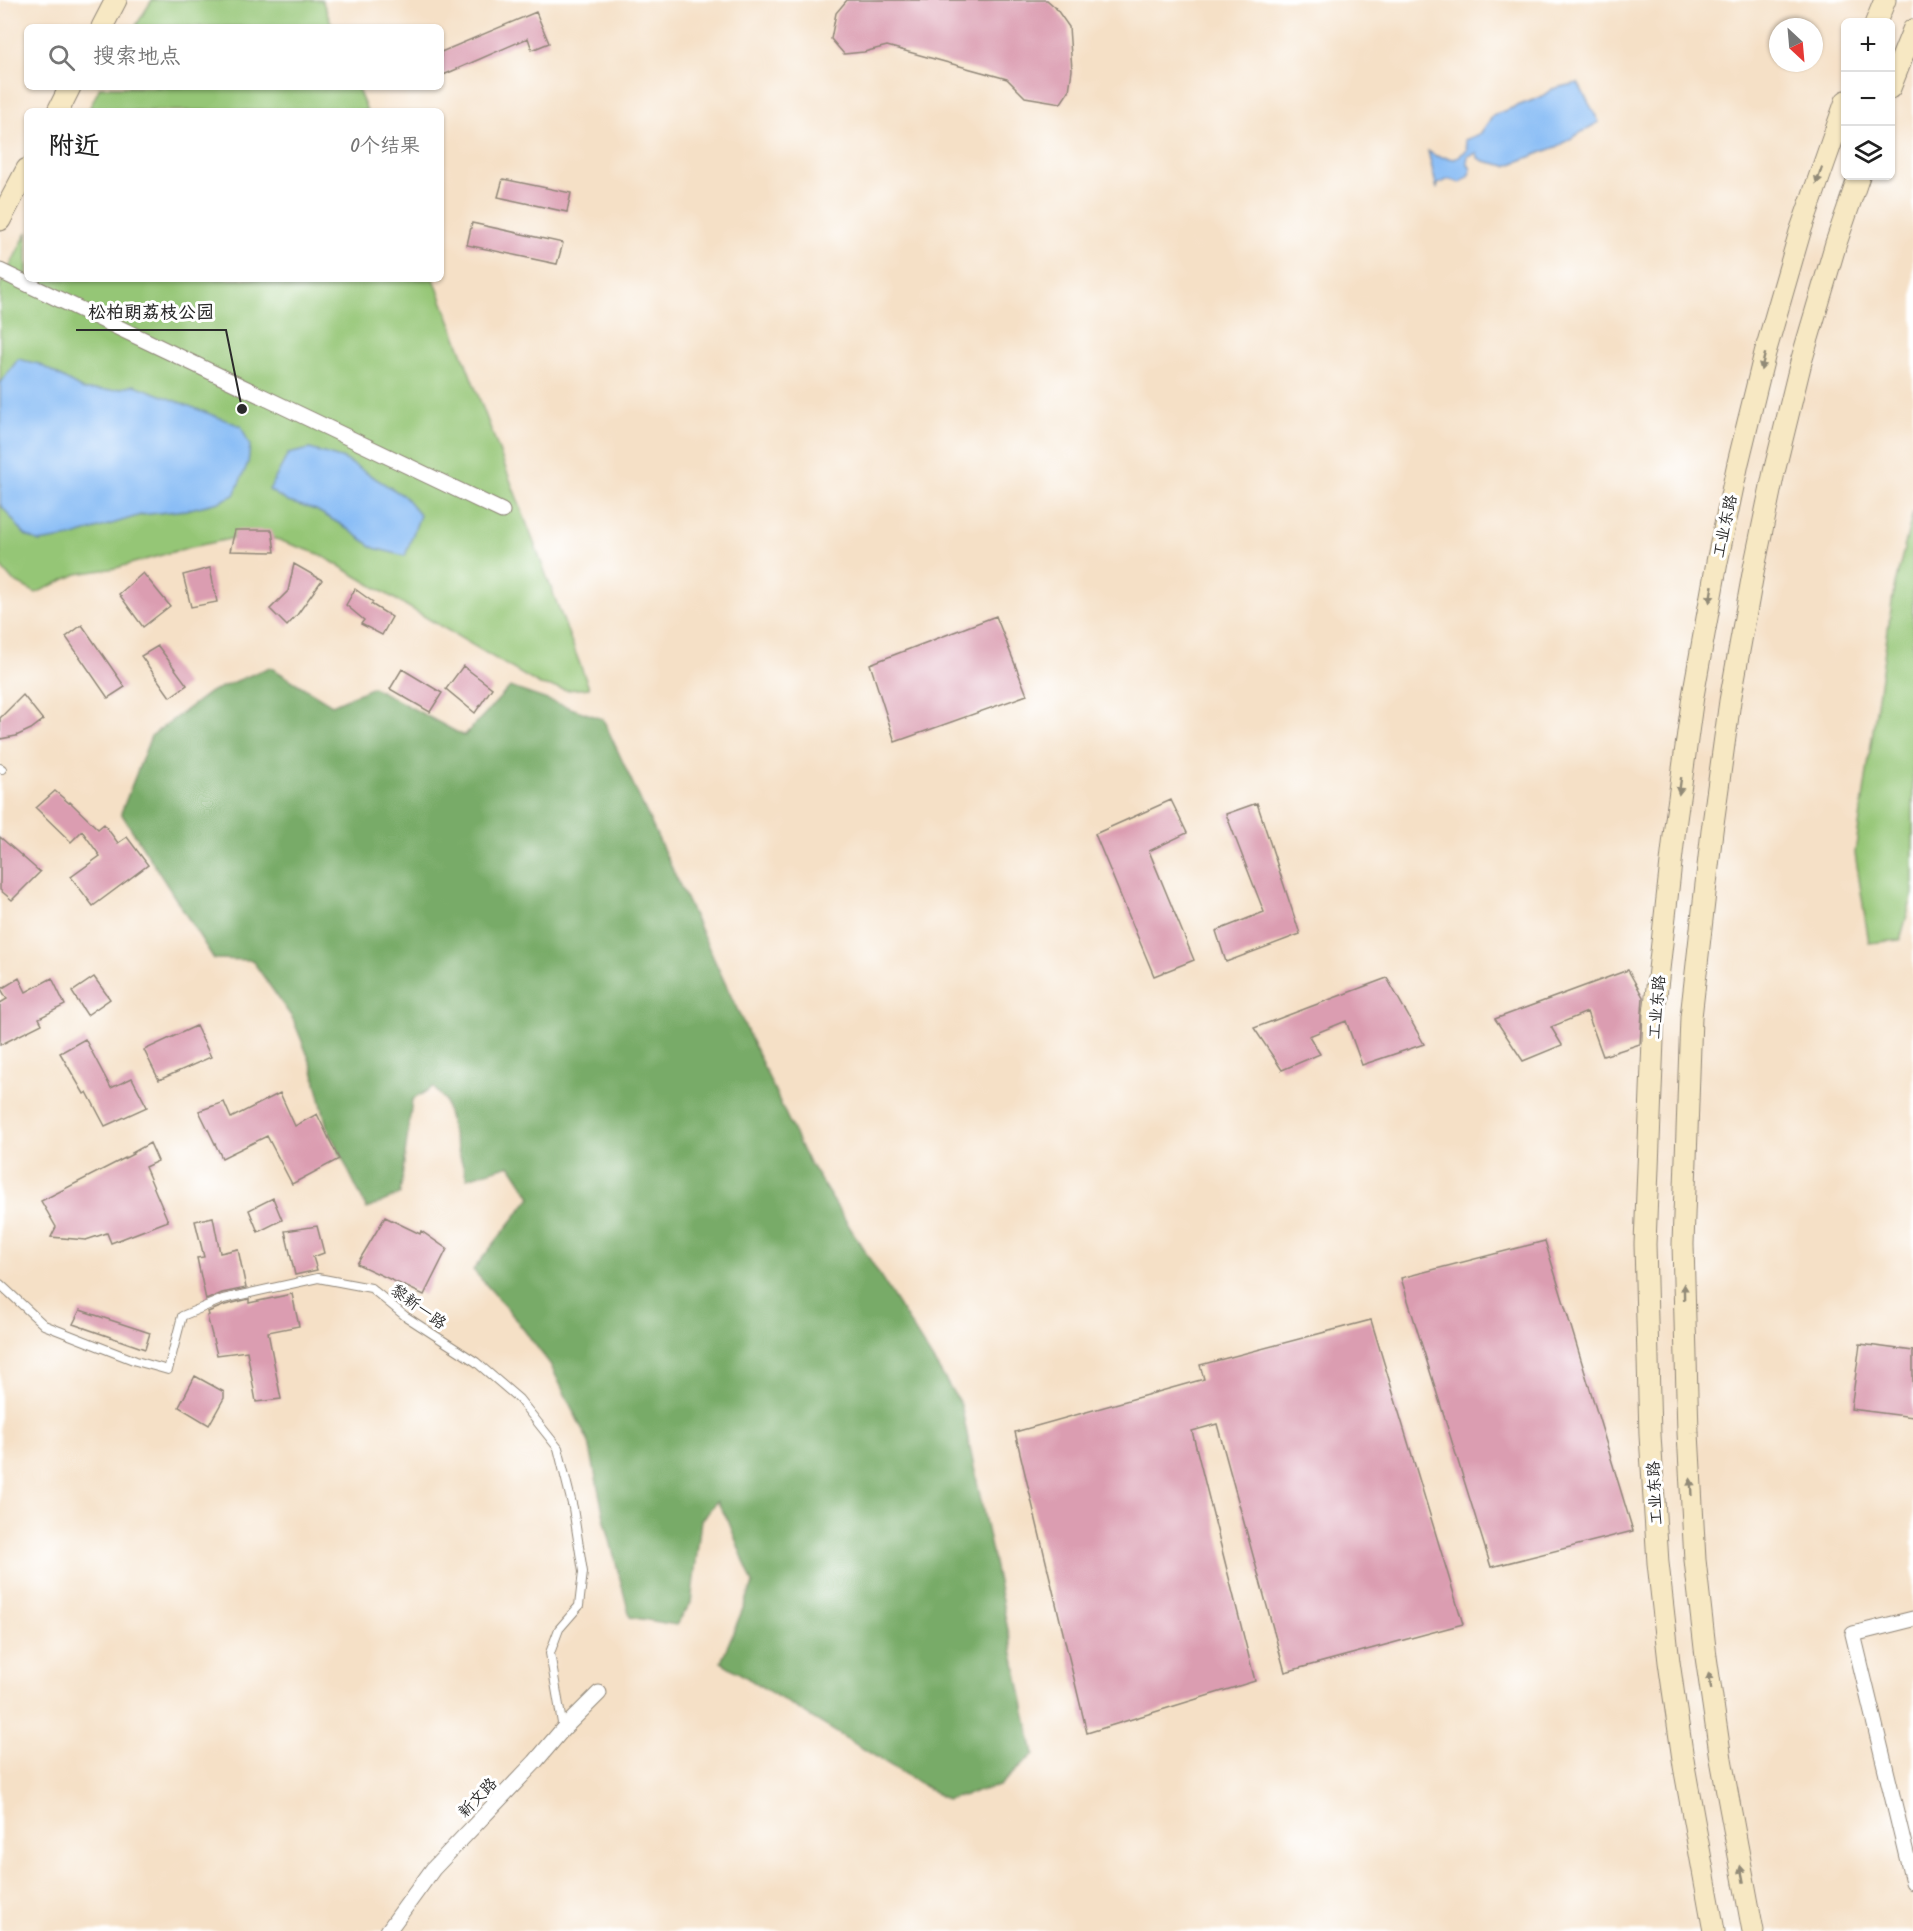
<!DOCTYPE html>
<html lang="zh">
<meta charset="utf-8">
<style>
body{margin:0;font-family:Kalam,"LXGW WenKai TC",sans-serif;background:#f6f6f6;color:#222}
.controls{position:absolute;right:18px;top:18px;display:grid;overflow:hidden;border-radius:9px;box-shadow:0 2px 4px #0004}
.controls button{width:54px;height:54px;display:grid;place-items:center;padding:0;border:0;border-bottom:2px solid #e0e0e0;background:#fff;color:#222;font:30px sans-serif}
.compass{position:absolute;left:1769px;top:18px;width:54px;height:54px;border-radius:50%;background:#fff;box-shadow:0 2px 4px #0004;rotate:154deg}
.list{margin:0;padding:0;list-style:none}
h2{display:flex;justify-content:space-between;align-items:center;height:78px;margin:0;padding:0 24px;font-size:26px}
h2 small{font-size:20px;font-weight:400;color:#767676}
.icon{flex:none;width:33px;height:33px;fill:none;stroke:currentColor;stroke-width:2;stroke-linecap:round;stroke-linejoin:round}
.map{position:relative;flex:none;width:1913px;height:1931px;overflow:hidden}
.search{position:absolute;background:#fff;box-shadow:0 2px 4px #0004;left:24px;top:24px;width:420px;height:66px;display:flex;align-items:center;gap:15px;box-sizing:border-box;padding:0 21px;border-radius:9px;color:#767676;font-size:22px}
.panel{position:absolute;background:#fff;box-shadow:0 2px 4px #0004;left:24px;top:108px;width:420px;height:174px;border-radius:9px}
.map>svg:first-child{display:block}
.green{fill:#95c676;stroke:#607850;stroke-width:1.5}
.forest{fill:#78ab67;stroke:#526b49;stroke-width:1.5}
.water{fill:#86bbf5;stroke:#587390;stroke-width:1.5}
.building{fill:#db9db1}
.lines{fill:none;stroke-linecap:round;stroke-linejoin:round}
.lane-casing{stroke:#908678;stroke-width:10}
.street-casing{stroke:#908678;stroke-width:17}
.secondary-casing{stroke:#908678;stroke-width:23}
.lane{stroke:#fff;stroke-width:8}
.street{stroke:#fff;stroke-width:15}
.secondary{stroke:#f7e8c3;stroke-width:21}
.oneway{fill:#918a77}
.labels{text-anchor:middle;stroke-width:6;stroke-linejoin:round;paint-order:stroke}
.street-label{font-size:16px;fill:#2b2b2b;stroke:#fff}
.leader{fill:none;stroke:#2b2b2b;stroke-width:2}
.callout-dot{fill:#2b2b2b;stroke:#fff;stroke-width:2}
.callout-label{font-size:18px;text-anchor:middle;font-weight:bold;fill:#2b2b2b;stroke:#fff;stroke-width:6;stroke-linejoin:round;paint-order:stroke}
</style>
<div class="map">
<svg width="1913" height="1931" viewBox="0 0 1913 1931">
<rect width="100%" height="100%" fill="#fff"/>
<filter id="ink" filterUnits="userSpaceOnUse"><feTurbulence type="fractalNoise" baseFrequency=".0167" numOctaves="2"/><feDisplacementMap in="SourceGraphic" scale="12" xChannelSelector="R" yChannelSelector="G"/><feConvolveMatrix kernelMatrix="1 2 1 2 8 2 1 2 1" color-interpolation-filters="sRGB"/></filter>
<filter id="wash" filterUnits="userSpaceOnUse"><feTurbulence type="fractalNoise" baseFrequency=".008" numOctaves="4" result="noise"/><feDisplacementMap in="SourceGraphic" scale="24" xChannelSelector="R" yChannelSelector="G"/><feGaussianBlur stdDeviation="1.35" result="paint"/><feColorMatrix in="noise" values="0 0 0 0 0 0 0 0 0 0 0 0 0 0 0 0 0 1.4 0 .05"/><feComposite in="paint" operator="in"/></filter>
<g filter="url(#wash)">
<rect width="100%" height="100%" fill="#f5e0c6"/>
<path class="green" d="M152,0h170l11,27h-198z
M100,87h257l10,24h-279z
M27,232v47h407l155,409 -22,2 -27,-5 -221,-131 -61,-21 -71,15 -71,20 -39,6 -41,19 -23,-12 -13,-15v-280z
M1913,512v382l-13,46 -31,3 -14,-90 39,-264z"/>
<path class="forest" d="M270,667l62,38 41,-18 91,49 46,-49 93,32 201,435 157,251 73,349 -35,32 -52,14 -226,-138 32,-78 -25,-64 -11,-19 -16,19 -10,83 -15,22 -46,-8 -26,-100 -15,-74 -39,-79 -43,-56 -34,-38 58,-73 -21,-32 -43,13 -14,-44 -8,-34 -12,-13 -21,13 -12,94 -33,15 -40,-82 -15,-61 -19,-47 -41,-59 -38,-1 -93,-146 30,-77 59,-44z"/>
<path class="water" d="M1578,83l21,39 -36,21 -1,2 -56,21 -22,-5 -6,-3 -1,-5 -9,3 -1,7 4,6 -2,7 -9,7 -11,-4 -11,5 -1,5 -9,-38 8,5 19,3 12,-9 -2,-10 15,-6 12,-17 4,-3 45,-17 11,-8z
M18,359l21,5 45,26h29l22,-5 106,41 9,20 -2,17 -14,32 -15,7 -33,8 -45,5 -71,22 -31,5 -14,-7 -25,-31v-120z
M310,449l34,10 60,37 16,19 -15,41 -31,-8 -29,-21 -29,-17 -28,-8 -19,-12 19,-36z"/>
<g id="blocks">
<path class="building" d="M847,0h200l8,7 14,20 3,43 -3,21 -8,12 -36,-6 -18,-18 -120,-33 -23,6 -20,2 -13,-15 5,-26z
M536,12l13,31 -17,7 -4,-12 -87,38v-24z
M503,179l68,14 -4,19 -69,-15z
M472,223l91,20 -6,21 -90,-19z
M235,530h37l3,22 -45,-1z
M294,564l28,16 -25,35 -10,11 -17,-17 18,-18z
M210,568l7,34 -26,5 -8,-32z
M143,573l27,33 -27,21 -24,-33z
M355,589l18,13 -2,2 21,13 -10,18 -21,-11 3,-4 -18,-15z
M996,616l31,79 -132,47 -25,-78z
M82,625l43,62 -17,11 -42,-61z
M158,646l29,39 -17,12 -29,-41z
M463,666l29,22 -17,25 -29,-24z
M402,669l40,24 -12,19 -40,-23z
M23,695l20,25 -12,9 -15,7 -16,3v-21z
M55,791l14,12 1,-1 28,27 6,-5 14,19 9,-6 21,28 -55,41 -22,-29 29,-21 -18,-25 -11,11 -35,-34z
M1171,800l16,33 -38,18 45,109 -40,16 -59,-142z
M1257,803l43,131 -74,28 -10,-31 48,-19 -38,-98z
M0,837l40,35 -28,28 -12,-10z
M1628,970l15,27 -3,47 -37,12 -16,-44 -36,15 11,18 -39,16 -28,-42z
M94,977l16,22 -23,16 -15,-23z
M19,978l7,14 26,-14 13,27 -26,13 3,6 -42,21v-42l7,-4 -6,-10z
M1387,978l37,66 -62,21 -16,-44 -37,15 11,18 -38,16 -28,-42z
M196,1026l15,31 -52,23 -15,-30z
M85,1039l26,49 21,-10 15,29 -42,19 -18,-34 -3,2 -24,-41z
M280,1093l15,33 22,-12 22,45 -47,25 -25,-48 -45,22 -23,-47 25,-9 7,16z
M150,1143l8,18 -13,6 23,54 -57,22 -4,-10 -21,7 -35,-3 5,-10 -15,-26 92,-47 -1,-1z
M273,1198l9,22 -24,12 -9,-22z
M213,1217l7,36 18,-4 8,39 -24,5 -16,7 -9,-42 7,-1 -9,-36z
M385,1217l35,17 1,-3 26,18 -23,46 -67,-31z
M317,1226l7,27 -11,4 4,13 -22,5 -10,-44z
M1545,1241l88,290 -142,36 -90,-289z
M292,1294l7,32 -31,6 13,67 -25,3 -9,-51 -30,4 -10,-39 2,-1 -1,-3 17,-7 24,-6v4z
M80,1310l70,23 -5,16 -72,-25z
M1371,1320l92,304 -178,48 -68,-248 -25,7 63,250 -168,52 -72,-301 189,-53 -4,-14z
M1860,1344l53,7v66l-62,-8z
M195,1376l29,16v6l-15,27 -30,-18z"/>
</g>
</g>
<g filter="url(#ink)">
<use href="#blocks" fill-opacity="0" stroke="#908678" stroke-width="1.5"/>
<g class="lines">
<defs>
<path id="lane" d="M0,768l2,1
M0,1284l44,41 92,36 32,9 14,-54 41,-17 95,-21 53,10 34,28 71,46 43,37 39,49 15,60 10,64 -4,34 -20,23 -9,24 13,76"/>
<path id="street" d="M0,271l502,240
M1913,1619l-60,15 60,248
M388,1931l45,-62 102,-107 28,-33 36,-36"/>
<path id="secondary" d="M1876,22l9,-22
M102,27l14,-27
M1890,88l23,-58
M58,111l12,-24
M0,220l27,-51
M1714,1931l-30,-165 -15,-104 -11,-99 -8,-128 -5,-191 9,-230 21,-187 18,-131 24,-134 21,-99 27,-110 35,-121 46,-131
M1753,1931l-32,-172 -15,-102 -11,-97 -7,-127 -5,-189 8,-227 21,-186 18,-130 24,-133 20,-96 27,-110 35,-119 23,-67"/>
</defs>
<use href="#lane" class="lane-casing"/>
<use href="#street" class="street-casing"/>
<use href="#secondary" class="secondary-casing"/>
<use href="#lane" class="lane"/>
<use href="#street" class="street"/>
<use href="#secondary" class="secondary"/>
</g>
<defs><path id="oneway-solid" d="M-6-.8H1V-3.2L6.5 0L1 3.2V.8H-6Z" transform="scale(1.5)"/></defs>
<g class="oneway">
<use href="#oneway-solid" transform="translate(1819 176) rotate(109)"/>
<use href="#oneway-solid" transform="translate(1763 362) rotate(104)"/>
<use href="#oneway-solid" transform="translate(1711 594) rotate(100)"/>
<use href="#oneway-solid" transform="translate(1680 786) rotate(98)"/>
<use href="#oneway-solid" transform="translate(1684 1292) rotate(-91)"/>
<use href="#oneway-solid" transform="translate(1691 1487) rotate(-93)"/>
<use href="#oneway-solid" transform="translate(1710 1681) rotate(-98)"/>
<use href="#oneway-solid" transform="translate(1742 1874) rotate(-101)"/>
</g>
</g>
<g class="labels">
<g class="street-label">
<text transform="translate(1724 526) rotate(-78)" y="6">工业东路</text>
<text transform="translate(1656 1007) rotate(-85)" y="6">工业东路</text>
<text transform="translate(419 1306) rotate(36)" y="6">黎新一路</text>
<text transform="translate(1654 1493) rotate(-93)" y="6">工业东路</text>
<text transform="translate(477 1797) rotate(-46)" y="6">新文路</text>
</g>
</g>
<path class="leader" d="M242 409L226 330H76"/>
<circle class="callout-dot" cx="242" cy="409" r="6"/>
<g class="callout-label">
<text x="151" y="318">松柏朗荔枝公园</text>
</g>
</svg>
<div class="controls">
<button>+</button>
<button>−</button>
<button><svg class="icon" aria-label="layers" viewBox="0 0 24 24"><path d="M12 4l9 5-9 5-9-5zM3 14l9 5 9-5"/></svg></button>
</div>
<svg class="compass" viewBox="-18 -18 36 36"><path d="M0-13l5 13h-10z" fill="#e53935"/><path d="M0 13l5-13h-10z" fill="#767676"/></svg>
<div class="search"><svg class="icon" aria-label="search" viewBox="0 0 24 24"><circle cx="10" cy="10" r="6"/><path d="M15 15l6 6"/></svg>搜索地点</div>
<section class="panel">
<h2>附近<small>0个结果</small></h2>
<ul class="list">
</ul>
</section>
</div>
